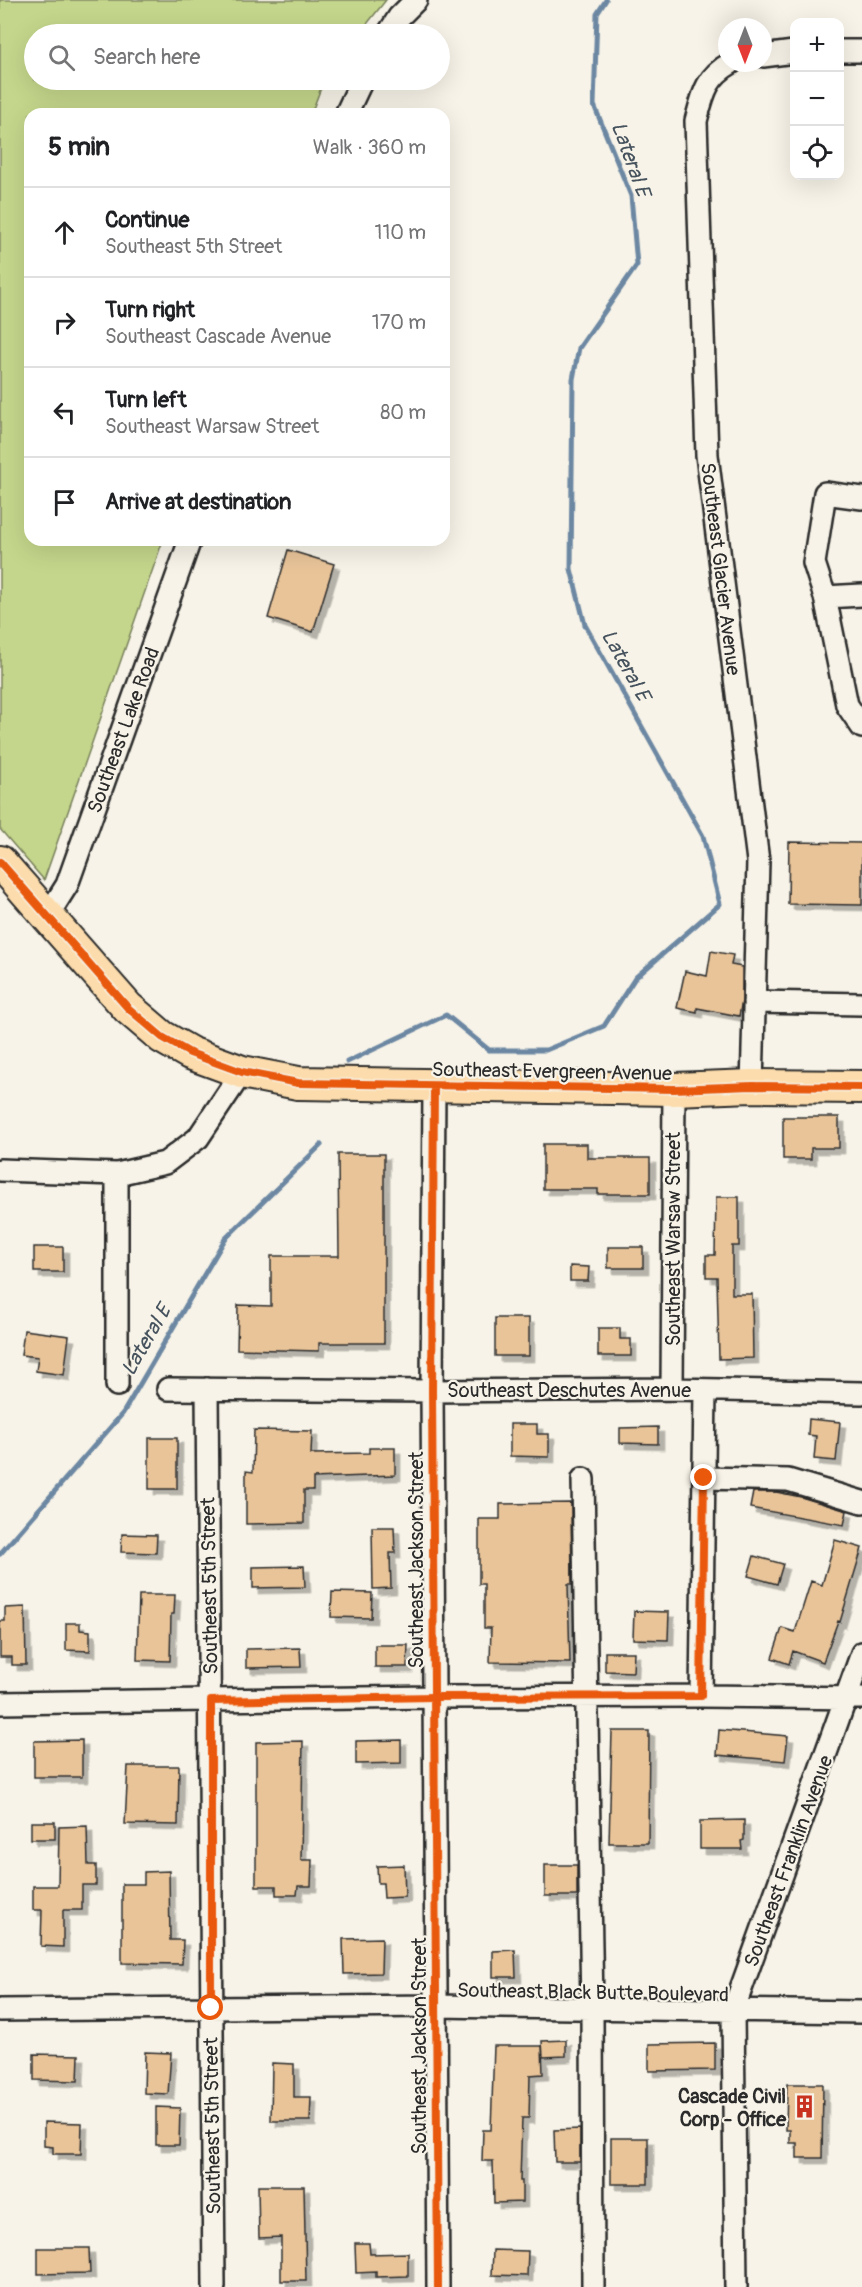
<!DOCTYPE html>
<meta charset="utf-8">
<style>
body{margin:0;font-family:Pangolin,sans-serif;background:#f2f2f2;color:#202124}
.controls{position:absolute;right:18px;top:18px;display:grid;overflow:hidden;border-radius:12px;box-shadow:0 6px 24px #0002}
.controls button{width:54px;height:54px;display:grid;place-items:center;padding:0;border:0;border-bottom:2px solid #e0e0e0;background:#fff;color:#202124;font:30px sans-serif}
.compass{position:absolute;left:718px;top:18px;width:54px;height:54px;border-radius:50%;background:#fff;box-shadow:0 6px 24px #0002;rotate:180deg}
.stop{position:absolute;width:18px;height:18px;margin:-14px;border:4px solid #ea580c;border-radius:50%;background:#fff}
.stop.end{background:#ea580c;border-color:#fff;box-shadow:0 2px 6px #0008}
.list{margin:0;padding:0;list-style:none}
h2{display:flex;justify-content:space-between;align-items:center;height:78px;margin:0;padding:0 24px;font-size:26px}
h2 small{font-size:20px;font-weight:400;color:#757577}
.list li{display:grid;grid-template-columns:39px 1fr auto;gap:18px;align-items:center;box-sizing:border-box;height:90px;padding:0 24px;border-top:2px solid #e0e0e0}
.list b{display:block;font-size:22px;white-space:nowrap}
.list p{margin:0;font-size:20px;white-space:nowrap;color:#757577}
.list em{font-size:20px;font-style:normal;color:#757577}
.icon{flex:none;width:33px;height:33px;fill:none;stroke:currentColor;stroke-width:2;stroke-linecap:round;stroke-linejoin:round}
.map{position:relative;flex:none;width:862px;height:2287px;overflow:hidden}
.search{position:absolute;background:#fff;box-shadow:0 6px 24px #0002;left:24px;top:24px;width:426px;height:66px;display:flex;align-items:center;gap:15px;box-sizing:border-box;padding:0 21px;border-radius:33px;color:#757577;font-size:22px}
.panel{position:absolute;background:#fff;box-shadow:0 6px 24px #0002;left:24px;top:108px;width:426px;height:438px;border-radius:18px}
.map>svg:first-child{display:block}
.green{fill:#c4d68b;stroke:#78805b;stroke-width:1.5}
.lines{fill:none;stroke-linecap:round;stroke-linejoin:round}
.stream{stroke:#6c87a2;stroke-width:5}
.building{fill:#e9c499;stroke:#2b2b2b;stroke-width:1.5;filter:url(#shadow)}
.minor-casing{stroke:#2b2b2b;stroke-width:26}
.highway-casing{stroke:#2b2b2b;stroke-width:36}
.minor{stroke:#f7f3e8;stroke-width:21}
.highway{stroke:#fcdcac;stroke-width:32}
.cycleway-casing{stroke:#f7f3e8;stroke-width:11}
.cycleway{stroke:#e8590c;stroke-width:8}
.route{stroke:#ea580c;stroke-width:8}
.labels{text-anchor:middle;stroke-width:4.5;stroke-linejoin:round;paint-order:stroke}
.street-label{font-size:20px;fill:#2b2b2b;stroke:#f7f3e8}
.poi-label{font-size:20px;font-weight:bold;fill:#2b2b2b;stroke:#f7f3e8;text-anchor:end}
.water-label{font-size:21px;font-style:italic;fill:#46525d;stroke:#f7f3e8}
</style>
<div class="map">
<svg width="862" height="2287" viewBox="0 0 862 2287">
<defs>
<filter id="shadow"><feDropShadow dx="5.5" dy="5.5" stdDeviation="0" flood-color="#0004"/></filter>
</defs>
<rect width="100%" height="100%" fill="#f7f3e8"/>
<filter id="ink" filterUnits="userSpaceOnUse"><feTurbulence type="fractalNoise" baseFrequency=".0167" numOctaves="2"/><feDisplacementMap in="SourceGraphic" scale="12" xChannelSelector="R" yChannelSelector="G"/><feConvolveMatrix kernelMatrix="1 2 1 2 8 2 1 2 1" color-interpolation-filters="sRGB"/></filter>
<g filter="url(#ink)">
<path class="green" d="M0,0h386l-27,34h-325v46h290l-13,34h-281v426h133l-119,340 -44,-51z"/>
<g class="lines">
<path class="stream" d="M347,1062l99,-47 43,35h57l58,-24 31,-48 85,-74 -17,-68 -118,-211 -14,-56 2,-190 6,-31 58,-83 -6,-69 -37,-91 3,-91 9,-14
M0,1554l123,-141 102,-174 96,-94"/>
</g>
<path class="building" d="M288,550l46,14 -21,68 -45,-14z
M789,842l73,1v62l-74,-1z
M711,951l22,4 -2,10 11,2v34l-3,15 -42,-8v4l-20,-4 8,-37 22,5z
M783,1117h56v31h-28v11h-28z
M543,1144h44v14h63v36h-52v-5h-55z
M338,1154h46v189h-65v8l-82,-2 1,-44 33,1v-50h68z
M716,1197h23v49h-7v48h20l1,64 -34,1 -2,-82h-11v-22h9z
M34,1247h29v25h-29z
M608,1247h35v21h-35z
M570,1266l19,1 -1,14h-18z
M495,1318h34v38h-34z
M598,1328h22v11h11v17h-33z
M24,1330l45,6 -5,39 -28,-4 2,-14 -17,-2z
M809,1419l31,3 -4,39 -22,-2 2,-23 -8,-1z
M510,1424h27v10h12v23l-39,-1z
M658,1427v17l-38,-1v-15z
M254,1430l58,1 -1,23 58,-1v-5h26v27l-82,3v12h-9v33l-58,1v-53l7,1z
M149,1438h28v51h-28z
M753,1492h23l25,5 46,14 -3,14 -94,-17z
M571,1503l1,81h-4l2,79 -80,-1 1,-34h-7v-44h-5v-65h21v-15z
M372,1527h22l1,26h-5l1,35 -18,1z
M122,1534l35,1 -1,18 -35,-1z
M835,1540l27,8 -22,74 -2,-1 -15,41 -30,-11 -4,13 -17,-6 10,-30 13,4 16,-51 11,4z
M754,1556l29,8 -6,20 -29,-8z
M304,1566l1,21 -52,1v-21z
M332,1592l40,1 -1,25 -40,-1z
M139,1595h36l-1,19h-3l-1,47 -33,-1z
M25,1607l1,58h-14v-8h-12v-36h5v-13z
M634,1611l35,1 -1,28 -35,-1z
M66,1623h14v7l10,1v20l-24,-1z
M375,1645h33l-1,22h-32z
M300,1648l1,19 -55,1v-19z
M605,1652h29l-1,20 -28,-1z
M719,1730l69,6 -3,25 -68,-6z
M612,1731h37l-1,112h-39z
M82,1740v37h-48v-36z
M401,1740v23l-45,1v-23z
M303,1741l-2,119h11l-1,26h-13l-1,9h-21v-9h-20v-144z
M128,1766h51l-1,59 -53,-1z
M744,1820v20l-3,1 1,8h-42v-28z
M31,1822h24v17h-24z
M87,1826l1,39h8v20h-14v25h-19v37l-22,-1 1,-36h-9v-24h25l1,-59z
M404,1865l1,32 -21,1 -1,-15h-5l-1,-17z
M545,1865h32v31h-32z
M169,1871l1,69h13l-1,24 -60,-1v-79h22v-12z
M382,1938l-1,35 -37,1 -1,-35z
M515,1950l1,27h-23v-26z
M566,2040v16l-23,1 -1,-16z
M715,2043v27l-66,1v-27z
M494,2046h48l1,28 -13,1 -1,43h-7l-2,63h2v21l-28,1 -1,-42h-11l1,-31h8z
M145,2052l26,1 -3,41 -24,-1z
M34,2054l45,1 -1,26 -44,-1z
M272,2063l22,1v33h17l-1,24h-39z
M787,2084h36l-1,74h-25v-15h-7v-13h-4z
M156,2107l24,1 -1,37h-23z
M44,2122l38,1 -1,31h-28v-7l-9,-1z
M580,2129v33h-25l-1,-32z
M611,2138h37v46h-37z
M258,2186h46l2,95h-25v-44l-22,1z
M355,2243h14l1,11 38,-1v23l-32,1v-5l-20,1z
M38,2248h51l1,25 -52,1z
M493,2250l35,1 -1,25 -35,-1z"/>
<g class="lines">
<defs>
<path id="minor" d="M388,34l11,-17 17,-17
M840,51h22
M763,56l31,-4
M731,63c-25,14 -28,31 -35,58l11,334 51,406 -6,225
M346,114l16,-34
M862,595l-37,2 22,108 15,22
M825,597l-11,-34 11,-70 37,5
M48,915l19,-30 123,-345
M754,1002l108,2
M434,1086l-2,305 6,896
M0,1170l117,4 48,-11 33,-25 44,-66
M117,1385v-211
M168,1389l264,2 240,-2 190,4
M207,1389c4,299 3,599 7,898
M672,1389l2,-300
M704,1478l84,2 74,22
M583,1479l9,528 1,280
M701,1696l4,-306
M0,1703l434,-6 267,-1 161,2
M0,2010l436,-4 426,6
M736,2287l-3,-276 129,-358"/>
<path id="highway" d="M0,862l128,146 34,29 28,16 52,19 56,11 376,6 78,-3 110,1"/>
</defs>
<use href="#minor" class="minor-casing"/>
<use href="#highway" class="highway-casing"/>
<use href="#minor" class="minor"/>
<use href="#highway" class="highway"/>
<defs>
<path id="cycleway" d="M0,862l128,146 34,29 28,16 52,19 56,11 376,6 78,-3 110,1
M434,1086l-2,305 6,896"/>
</defs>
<use href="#cycleway" class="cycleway-casing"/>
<use href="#cycleway" class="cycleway"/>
</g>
</g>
<g class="lines" filter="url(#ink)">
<path class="route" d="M211,2008v-307l223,-4 267,-1 3,-218"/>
</g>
<defs>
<symbol id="building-bare" viewBox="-9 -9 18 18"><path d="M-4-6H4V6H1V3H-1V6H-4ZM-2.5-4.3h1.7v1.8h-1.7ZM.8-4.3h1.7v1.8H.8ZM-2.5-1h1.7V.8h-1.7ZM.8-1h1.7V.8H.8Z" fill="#c8321e" stroke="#f7f3e8" stroke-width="2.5" paint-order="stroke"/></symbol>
</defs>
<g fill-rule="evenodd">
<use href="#building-bare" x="788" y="2090" width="33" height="33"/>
</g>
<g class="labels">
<g class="street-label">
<text transform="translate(721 569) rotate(83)" y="7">Southeast Glacier Avenue</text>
<text transform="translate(123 730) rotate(-70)" y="7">Southeast Lake Road</text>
<text transform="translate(552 1071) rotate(1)" y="7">Southeast Evergreen Avenue</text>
<text transform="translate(673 1239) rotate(-90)" y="7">Southeast Warsaw Street</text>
<text x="569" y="1397">Southeast Deschutes Avenue</text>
<text transform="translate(416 1560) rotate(-90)" y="7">Southeast Jackson Street</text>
<text transform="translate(209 1586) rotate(-91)" y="7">Southeast 5th Street</text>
<text transform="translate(788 1861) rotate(-70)" y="7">Southeast Franklin Avenue</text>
<text transform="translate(593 1992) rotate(1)" y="7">Southeast Black Butte Boulevard</text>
<text transform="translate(419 2046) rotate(-90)" y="7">Southeast Jackson Street</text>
<text transform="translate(212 2126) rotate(-91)" y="7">Southeast 5th Street</text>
</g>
<g class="poi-label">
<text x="786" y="2103">Cascade Civil<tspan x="786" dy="23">Corp - Office</tspan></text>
</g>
<g class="water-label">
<text transform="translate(631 159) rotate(70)" y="7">Lateral E</text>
<text transform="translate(626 665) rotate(61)" y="7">Lateral E</text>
<text transform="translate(146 1340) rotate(-60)" y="7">Lateral E</text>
</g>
</g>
</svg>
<div class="controls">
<button>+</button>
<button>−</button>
<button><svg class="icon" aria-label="locate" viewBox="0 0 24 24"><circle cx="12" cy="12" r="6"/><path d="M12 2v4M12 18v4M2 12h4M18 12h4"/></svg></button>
</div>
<svg class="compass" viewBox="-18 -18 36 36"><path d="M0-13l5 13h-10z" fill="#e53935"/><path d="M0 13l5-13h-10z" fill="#757577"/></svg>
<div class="stop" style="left:211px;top:2008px"></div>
<div class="stop end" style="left:704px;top:1478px"></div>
<div class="search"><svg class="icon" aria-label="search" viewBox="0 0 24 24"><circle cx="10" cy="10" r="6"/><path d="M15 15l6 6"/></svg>Search here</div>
<section class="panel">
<h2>5 min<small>Walk · 360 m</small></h2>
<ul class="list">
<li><svg class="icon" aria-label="ahead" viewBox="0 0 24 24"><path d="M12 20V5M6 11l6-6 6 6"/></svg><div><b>Continue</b><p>Southeast 5th Street</p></div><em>110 m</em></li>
<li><svg class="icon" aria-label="right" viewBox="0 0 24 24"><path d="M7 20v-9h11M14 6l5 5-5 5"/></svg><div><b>Turn right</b><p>Southeast Cascade Avenue</p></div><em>170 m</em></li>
<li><svg class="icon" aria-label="left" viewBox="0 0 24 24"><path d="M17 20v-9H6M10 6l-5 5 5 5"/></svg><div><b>Turn left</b><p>Southeast Warsaw Street</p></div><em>80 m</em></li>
<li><svg class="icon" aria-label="arrive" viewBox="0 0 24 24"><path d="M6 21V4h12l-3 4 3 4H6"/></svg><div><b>Arrive at destination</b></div></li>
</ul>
</section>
</div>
